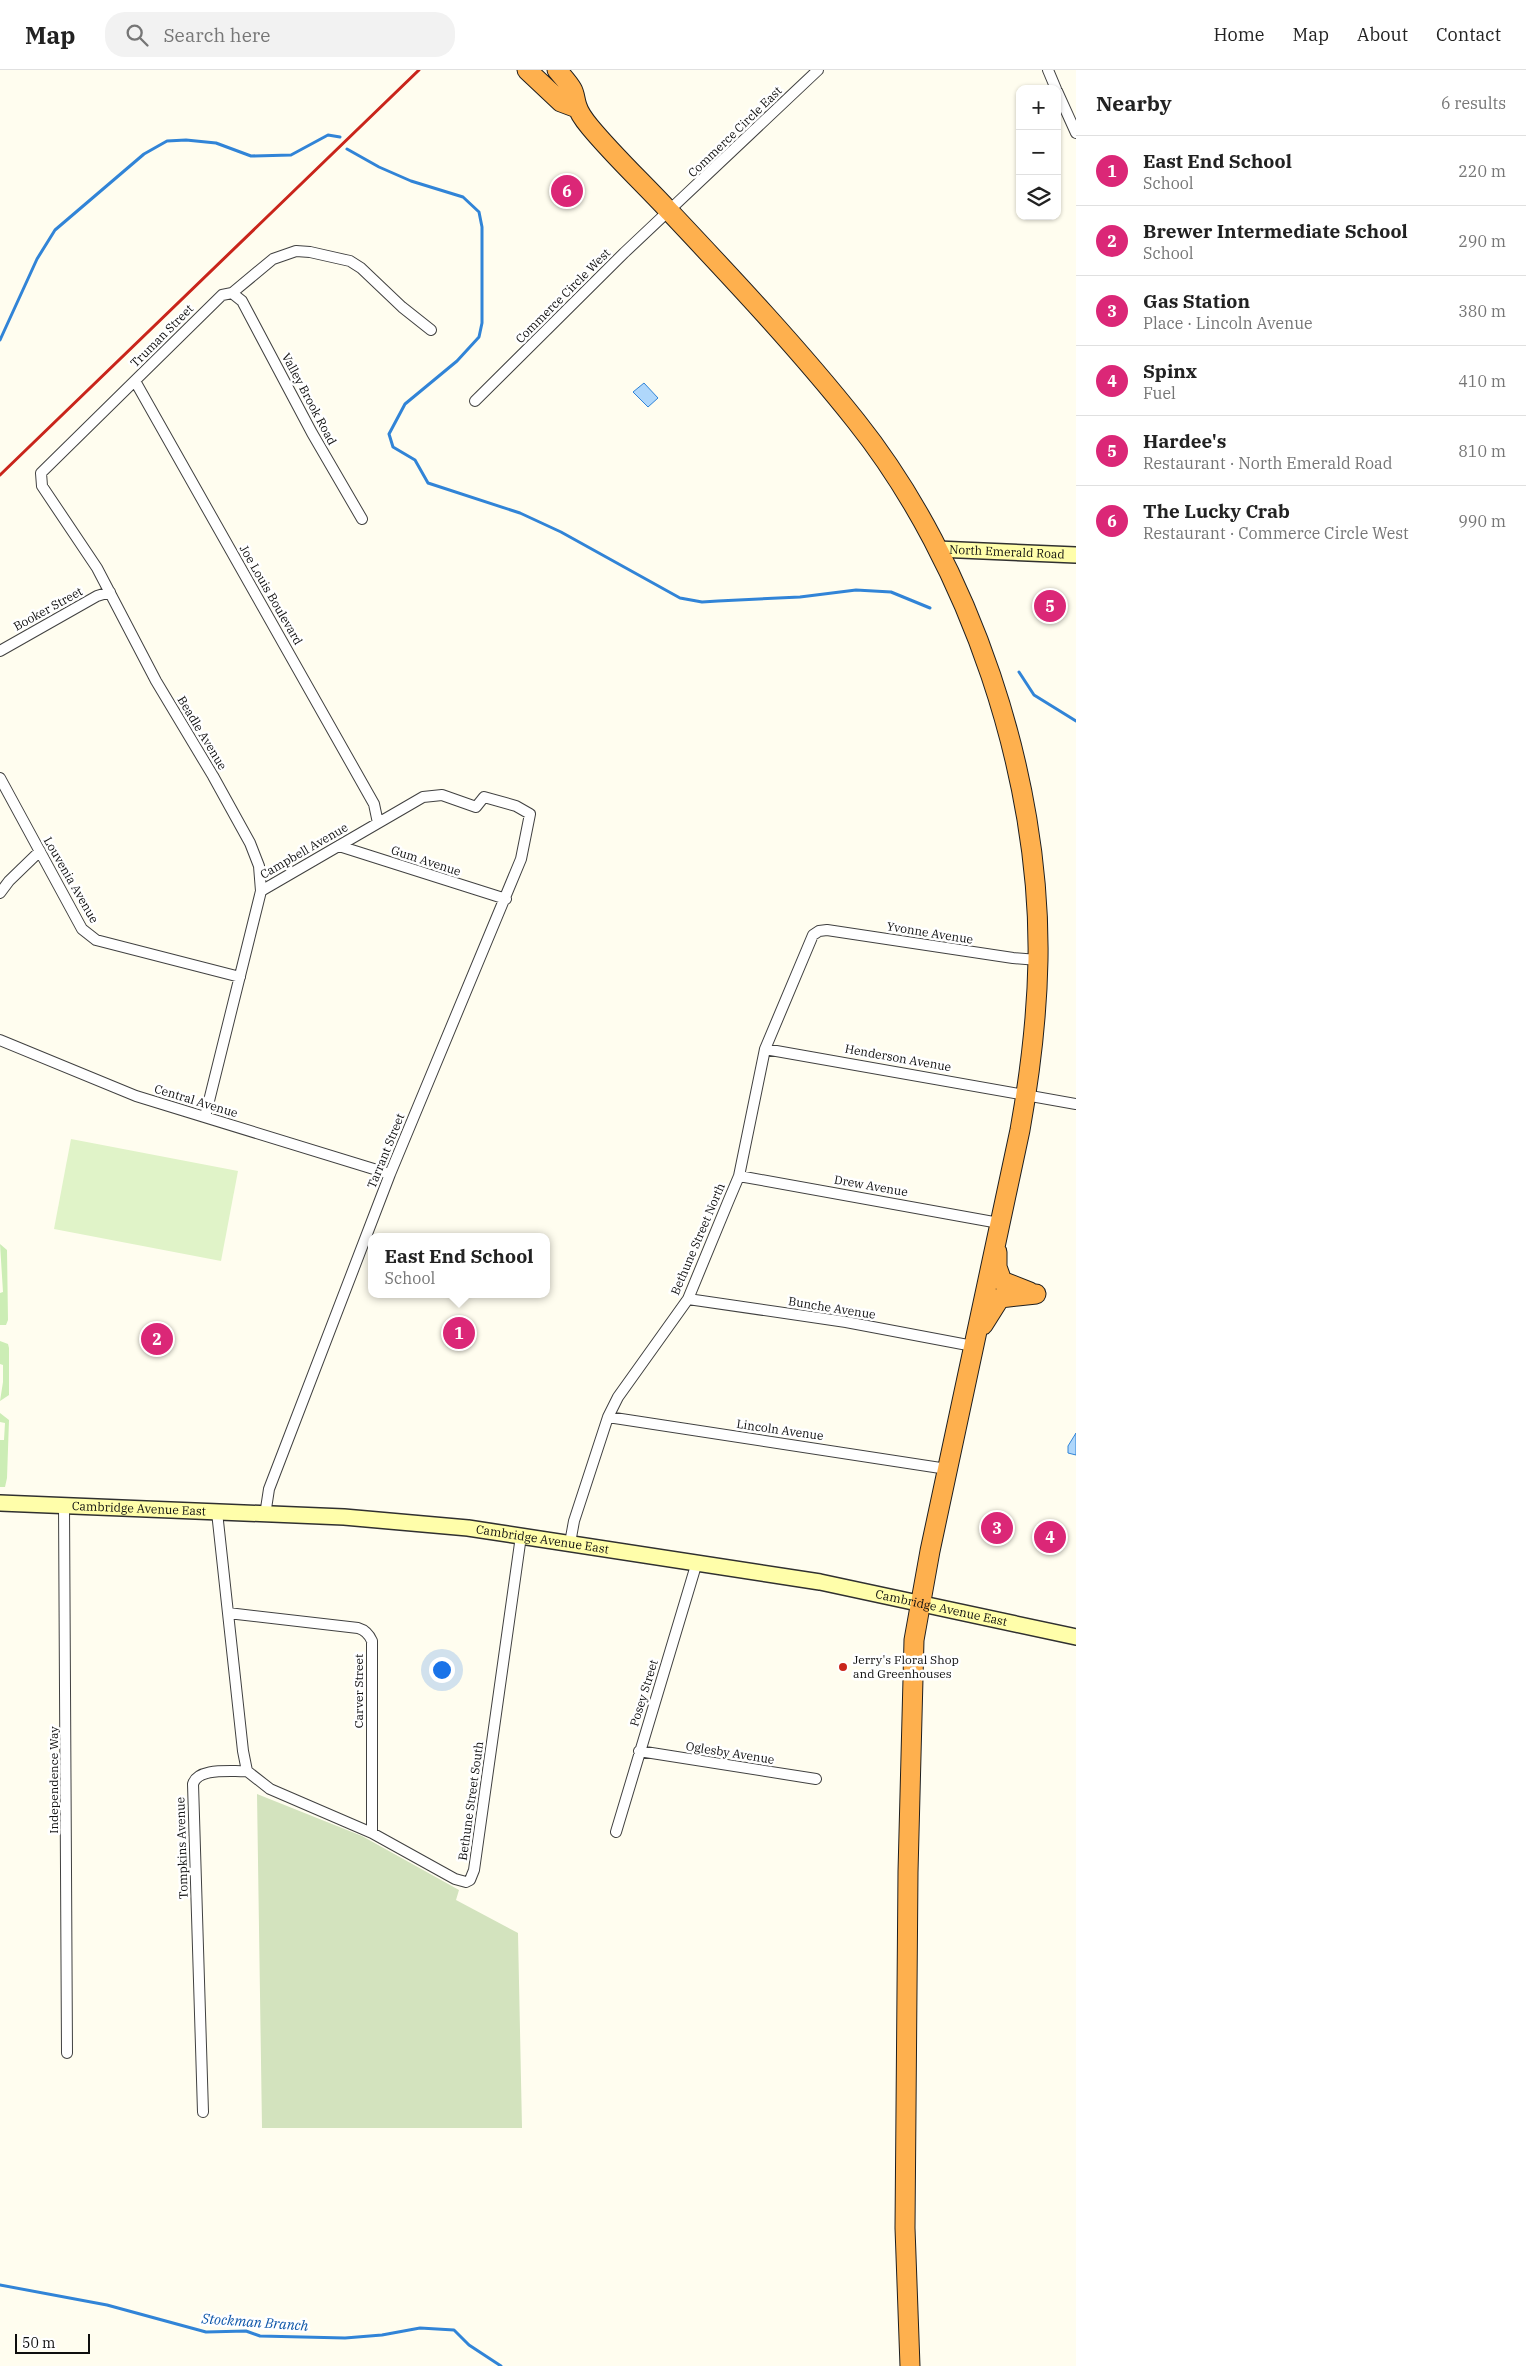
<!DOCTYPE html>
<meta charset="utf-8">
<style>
body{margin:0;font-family:"IBM Plex Serif",serif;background:#f2f2f2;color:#222}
.controls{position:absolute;right:15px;top:15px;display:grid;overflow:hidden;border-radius:10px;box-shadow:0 1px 4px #0004}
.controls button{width:45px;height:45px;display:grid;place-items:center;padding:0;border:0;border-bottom:1px solid #e0e0e0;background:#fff;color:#222;font:25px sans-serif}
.scale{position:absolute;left:15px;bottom:12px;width:75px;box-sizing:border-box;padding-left:5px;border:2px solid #0e0e0e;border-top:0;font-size:14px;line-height:18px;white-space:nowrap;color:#0e0e0e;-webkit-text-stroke:4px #fff;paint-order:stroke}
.you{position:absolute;left:441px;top:1599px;width:18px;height:18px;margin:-12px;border:4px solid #fff;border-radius:50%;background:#1a73e8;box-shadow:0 0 0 8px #1a73e833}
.badge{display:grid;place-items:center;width:32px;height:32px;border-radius:50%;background:#db2777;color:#fff;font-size:16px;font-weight:700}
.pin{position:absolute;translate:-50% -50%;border:2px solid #fff;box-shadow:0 1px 5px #0006}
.popup{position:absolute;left:368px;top:1163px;width:182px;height:65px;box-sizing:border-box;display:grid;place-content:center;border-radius:10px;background:#fff;filter:drop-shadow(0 1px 4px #0005);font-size:16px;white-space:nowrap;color:#767676}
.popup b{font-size:19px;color:#222}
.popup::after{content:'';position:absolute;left:50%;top:100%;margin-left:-10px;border:10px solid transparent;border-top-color:#fff}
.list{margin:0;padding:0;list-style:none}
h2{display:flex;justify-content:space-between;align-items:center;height:65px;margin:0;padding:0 20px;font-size:21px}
h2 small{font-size:16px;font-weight:400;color:#767676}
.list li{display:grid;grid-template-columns:32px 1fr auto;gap:15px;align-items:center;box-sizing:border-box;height:70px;padding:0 20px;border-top:1px solid #e0e0e0}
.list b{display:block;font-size:19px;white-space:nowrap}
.list p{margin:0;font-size:16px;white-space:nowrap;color:#767676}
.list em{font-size:16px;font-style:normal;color:#767676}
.icon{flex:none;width:28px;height:28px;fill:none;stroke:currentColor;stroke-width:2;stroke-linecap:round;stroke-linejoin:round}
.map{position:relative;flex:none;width:1076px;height:2296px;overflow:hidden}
header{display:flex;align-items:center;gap:30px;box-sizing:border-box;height:70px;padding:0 25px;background:#fff;border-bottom:1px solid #e0e0e0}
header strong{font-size:24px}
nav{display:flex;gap:28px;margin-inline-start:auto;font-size:18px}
.search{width:350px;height:45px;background:#f2f2f2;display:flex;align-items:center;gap:12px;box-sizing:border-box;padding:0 18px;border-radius:20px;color:#767676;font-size:19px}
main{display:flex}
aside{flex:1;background:#fff}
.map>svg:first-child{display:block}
.green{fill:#ccedb5}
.cemetery{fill:#d3e3be}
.pitch{fill:#e0f3c8}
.water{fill:#afd7fb;stroke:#3184d7}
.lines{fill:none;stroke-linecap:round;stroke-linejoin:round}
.stream{stroke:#3184d7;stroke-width:3}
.street-casing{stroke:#414141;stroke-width:12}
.secondary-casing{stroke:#303030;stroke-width:18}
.highway-casing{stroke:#1f1f1f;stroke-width:21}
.street{stroke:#fff;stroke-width:10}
.secondary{stroke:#fffeaa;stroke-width:15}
.highway{stroke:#feb04e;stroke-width:19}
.rail{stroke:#c9251b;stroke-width:3}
.poi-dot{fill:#c9251b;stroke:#fff;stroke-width:2}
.labels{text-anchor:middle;stroke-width:5;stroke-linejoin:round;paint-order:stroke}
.street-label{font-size:12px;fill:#0e0e0e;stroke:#fff}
.poi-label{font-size:12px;fill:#0e0e0e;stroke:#fff;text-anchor:start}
.water-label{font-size:14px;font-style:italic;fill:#0e56a9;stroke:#fff}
</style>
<header>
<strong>Map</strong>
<div class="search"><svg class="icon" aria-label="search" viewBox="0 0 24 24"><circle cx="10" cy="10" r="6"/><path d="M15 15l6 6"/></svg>Search here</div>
<nav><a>Home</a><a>Map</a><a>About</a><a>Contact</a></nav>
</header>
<main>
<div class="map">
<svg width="1076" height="2296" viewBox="0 0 1076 2296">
<rect width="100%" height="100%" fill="#fffdef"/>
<path class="green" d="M0,1174l7,6 1,70 -2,5h-6v-32l3,-1z
M0,1271l8,3 1,4v47l-9,6 3,-19v-17l-3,-1z
M0,1343l9,7 -2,58 -2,9h-5v-47h4l1,-17 -5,-1z"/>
<path class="cemetery" d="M257,1724l105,42 97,54 -3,10 62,33 4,195h-260z"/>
<path class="pitch" d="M71,1069l167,32 -17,90 -167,-32z"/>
<path class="water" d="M644,313l14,15 -10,9 -15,-15z
M1076,1363v22l-8,-2v-7z"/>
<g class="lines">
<path class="stream" d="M347,79l32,18 32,14 52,16 16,15 3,15v96l-3,14 -22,24 -52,43 -16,30 4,13 22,13 13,23 92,30 41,19 119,66 22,4 16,-1 82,-4 56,-7 35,2 39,16
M0,270l37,-81 18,-29 89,-76 23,-13 19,-1 30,3 35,13 40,-1 37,-20 12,2
M1019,602l15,23 42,26
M0,2215l107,20 99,27 40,-1 14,5 85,2 37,-3 38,-7 34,2 15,15 32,21"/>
<defs>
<path id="street" d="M1048,0l8,19
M1057,21l19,42
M232,223l10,8 70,132 50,86
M135,311l239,423 4,19
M475,331l149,-148 194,-183
M0,581l97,-55 13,-4
M0,708l82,151 14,11 144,37
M339,776l167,53
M261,821l-2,-25 -9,-23 -37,-67 -57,-95 -59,-113 -55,-82 -1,-13 181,-178 10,-2 41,-34 23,-8 14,1 40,9 11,7 41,39 29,23
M0,823l9,-12 31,-30
M0,970l136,56 254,78
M765,979l311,55
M205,1047l56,-226 162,-94 19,-2 34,12 8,-10 32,9 14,8 -9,45 -131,315 -121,315 -4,26
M739,1106l260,47
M688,1229l158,23 127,24
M608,1347l339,52
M64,1436l3,547
M217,1442l26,239 4,20
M570,1473l4,-22 34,-104 10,-20 70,-98 40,-97 11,-26 26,-127 48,-114 6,-4 8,-1 186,28 25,2
M228,1543l130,15c7,2 11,6 14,13v192
M639,1681l177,28
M247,1701l23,18 102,44 83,46 11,3 4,-2 4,-10 47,-334
M616,1762l81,-270
M203,2042l-10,-328c5,-17 39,-12 54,-13"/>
<g id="secondary">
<path id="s1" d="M937,479l139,6"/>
<path id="s2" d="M0,1433l344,14 124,11 352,54 256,55"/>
</g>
<path id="highway" d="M527,0l34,32 16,6
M557,0c5,6 11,12 15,19 3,5 3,12 5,17 2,7 8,15 13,21 24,29 53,56 79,84 64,68 129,137 187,210 114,143 185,356 182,539 -1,57 -8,114 -18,170l-90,421 -16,89 -6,232 -3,356 5,138
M997,1182v15l5,14 28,11
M983,1255l17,-27 36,-4"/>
</defs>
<use href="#street" class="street-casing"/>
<use href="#secondary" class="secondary-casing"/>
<use href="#highway" class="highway-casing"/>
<use href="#street" class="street"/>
<use href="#secondary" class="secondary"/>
<use href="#highway" class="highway"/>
<path class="rail" d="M0,405l419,-405"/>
</g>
<circle class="poi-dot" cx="843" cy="1597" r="5"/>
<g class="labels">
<g class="street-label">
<text transform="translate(735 62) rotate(-44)" y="4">Commerce Circle East</text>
<text transform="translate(563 226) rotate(-45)" y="4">Commerce Circle West</text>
<text transform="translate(162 266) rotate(-45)" y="4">Truman Street</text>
<text transform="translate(309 329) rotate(62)" y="4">Valley Brook Road</text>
<text dy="4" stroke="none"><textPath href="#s1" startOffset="70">North Emerald Road</textPath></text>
<text transform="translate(271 525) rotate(60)" y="4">Joe Louis Boulevard</text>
<text transform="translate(48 539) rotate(-29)" y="4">Booker Street</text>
<text transform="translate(202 663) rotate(59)" y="4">Beadle Avenue</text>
<text transform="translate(304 781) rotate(-30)" y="4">Campbell Avenue</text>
<text transform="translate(426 791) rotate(18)" y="4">Gum Avenue</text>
<text transform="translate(71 810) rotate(60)" y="4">Louvenia Avenue</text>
<text transform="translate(930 863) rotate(9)" y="4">Yvonne Avenue</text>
<text transform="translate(898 988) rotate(10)" y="4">Henderson Avenue</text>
<text transform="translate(196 1031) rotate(17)" y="4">Central Avenue</text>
<text transform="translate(386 1081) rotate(-68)" y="4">Tarrant Street</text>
<text transform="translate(871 1116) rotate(10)" y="4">Drew Avenue</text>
<text transform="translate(698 1169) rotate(-67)" y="4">Bethune Street North</text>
<text transform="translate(832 1238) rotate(9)" y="4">Bunche Avenue</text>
<text transform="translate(780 1360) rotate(8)" y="4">Lincoln Avenue</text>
<text dy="4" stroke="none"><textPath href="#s2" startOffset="139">Cambridge Avenue East</textPath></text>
<text dy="4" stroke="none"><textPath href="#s2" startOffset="544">Cambridge Avenue East</textPath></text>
<text dy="4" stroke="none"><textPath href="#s2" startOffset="949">Cambridge Avenue East</textPath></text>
<text transform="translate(359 1621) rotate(-90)" y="4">Carver Street</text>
<text transform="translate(644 1623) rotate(-73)" y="4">Posey Street</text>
<text transform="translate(730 1683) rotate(9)" y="4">Oglesby Avenue</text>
<text transform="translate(54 1710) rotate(-90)" y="4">Independence Way</text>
<text transform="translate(471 1731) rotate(-82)" y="4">Bethune Street South</text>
<text transform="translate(182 1778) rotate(-92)" y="4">Tompkins Avenue</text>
</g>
<g class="poi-label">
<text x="853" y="1594">Jerry's Floral Shop<tspan x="853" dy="14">and Greenhouses</tspan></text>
</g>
<g class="water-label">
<text transform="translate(255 2252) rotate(4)" y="5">Stockman Branch</text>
</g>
</g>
</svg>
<div class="controls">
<button>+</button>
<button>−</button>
<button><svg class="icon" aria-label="layers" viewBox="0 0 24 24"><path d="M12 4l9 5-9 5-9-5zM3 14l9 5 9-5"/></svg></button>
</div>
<div class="scale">50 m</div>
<div class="you"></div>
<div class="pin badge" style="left:459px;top:1263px">1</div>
<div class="popup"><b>East End School</b>School</div>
<div class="pin badge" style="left:157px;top:1269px">2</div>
<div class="pin badge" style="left:997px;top:1458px">3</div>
<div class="pin badge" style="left:1050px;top:1467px">4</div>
<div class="pin badge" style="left:1050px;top:536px">5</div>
<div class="pin badge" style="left:567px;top:121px">6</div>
</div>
<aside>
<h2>Nearby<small>6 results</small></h2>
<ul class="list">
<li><span class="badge">1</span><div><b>East End School</b><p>School</p></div><em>220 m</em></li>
<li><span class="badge">2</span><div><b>Brewer Intermediate School</b><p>School</p></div><em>290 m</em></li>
<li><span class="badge">3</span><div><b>Gas Station</b><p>Place · Lincoln Avenue</p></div><em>380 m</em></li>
<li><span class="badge">4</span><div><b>Spinx</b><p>Fuel</p></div><em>410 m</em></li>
<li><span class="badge">5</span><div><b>Hardee's</b><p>Restaurant · North Emerald Road</p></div><em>810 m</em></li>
<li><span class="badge">6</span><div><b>The Lucky Crab</b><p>Restaurant · Commerce Circle West</p></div><em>990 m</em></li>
</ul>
</aside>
</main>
